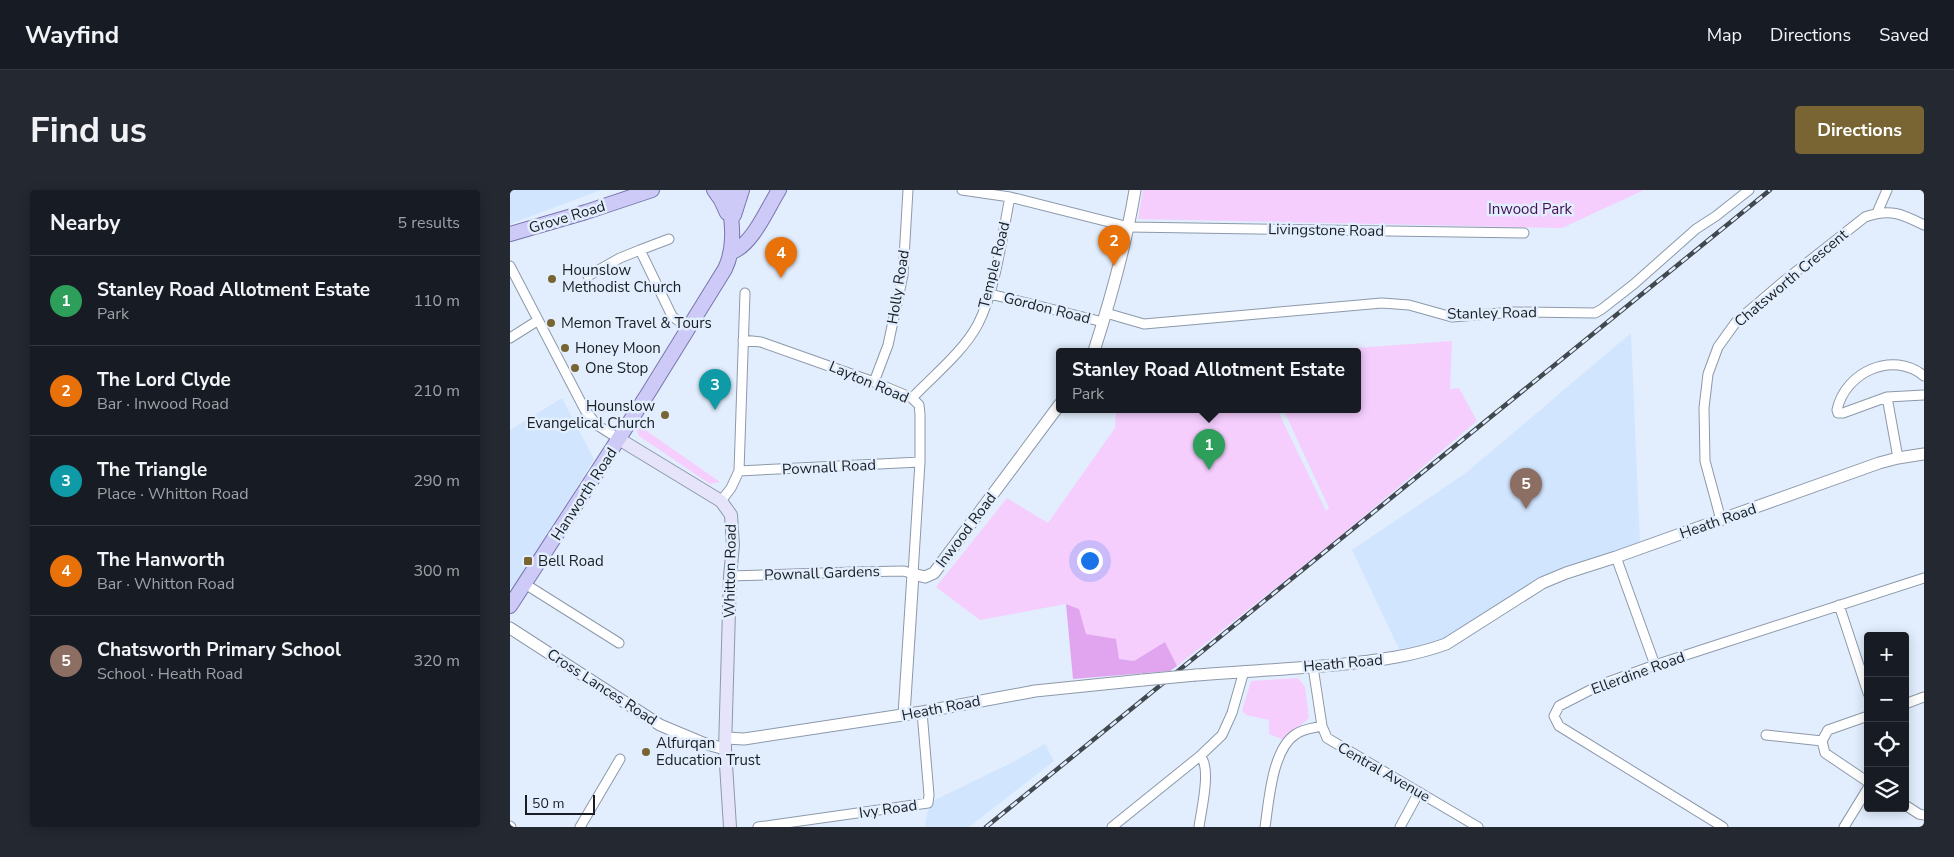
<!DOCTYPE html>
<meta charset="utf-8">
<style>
body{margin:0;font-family:"Nunito Sans",sans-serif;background:#242831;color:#f1f3f6}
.controls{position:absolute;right:15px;bottom:15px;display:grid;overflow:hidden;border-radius:5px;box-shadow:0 2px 12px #0003}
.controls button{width:45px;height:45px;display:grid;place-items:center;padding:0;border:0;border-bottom:1px solid #363941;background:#171b24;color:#f1f3f6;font:25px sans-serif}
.scale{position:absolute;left:15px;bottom:12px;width:70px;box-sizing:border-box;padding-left:5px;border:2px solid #181e24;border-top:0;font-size:14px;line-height:18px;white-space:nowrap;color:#181e24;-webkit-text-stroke:4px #e2eefd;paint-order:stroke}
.you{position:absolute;left:579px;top:370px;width:18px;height:18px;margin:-12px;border:4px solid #fff;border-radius:50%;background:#1a73e8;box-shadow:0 0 0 8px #1a73e833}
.badge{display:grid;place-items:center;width:32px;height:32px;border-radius:50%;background:#786533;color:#fff;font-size:16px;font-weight:700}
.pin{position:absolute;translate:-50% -41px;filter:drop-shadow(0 1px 2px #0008)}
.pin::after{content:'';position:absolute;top:26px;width:18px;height:15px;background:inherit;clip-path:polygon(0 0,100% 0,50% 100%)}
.popup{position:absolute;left:546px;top:158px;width:305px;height:65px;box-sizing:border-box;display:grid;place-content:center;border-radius:5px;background:#171b24;filter:drop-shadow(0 1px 4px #0005);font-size:16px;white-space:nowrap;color:#9ea1a6}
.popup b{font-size:19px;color:#f1f3f6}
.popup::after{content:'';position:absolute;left:50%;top:100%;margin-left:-10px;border:10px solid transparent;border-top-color:#171b24}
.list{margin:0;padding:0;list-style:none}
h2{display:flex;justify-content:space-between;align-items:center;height:65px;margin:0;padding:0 20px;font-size:21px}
h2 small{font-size:16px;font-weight:400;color:#9ea1a6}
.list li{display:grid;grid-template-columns:32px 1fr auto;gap:15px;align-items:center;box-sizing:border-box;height:90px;padding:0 20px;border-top:1px solid #363941}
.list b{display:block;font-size:19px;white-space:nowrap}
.list p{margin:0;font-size:16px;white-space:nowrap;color:#9ea1a6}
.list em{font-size:16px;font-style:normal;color:#9ea1a6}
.icon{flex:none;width:28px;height:28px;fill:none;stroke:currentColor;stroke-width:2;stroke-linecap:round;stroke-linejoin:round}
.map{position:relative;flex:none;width:1414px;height:637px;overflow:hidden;border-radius:5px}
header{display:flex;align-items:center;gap:30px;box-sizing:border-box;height:70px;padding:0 25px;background:#171b24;border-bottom:1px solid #363941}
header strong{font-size:24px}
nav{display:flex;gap:28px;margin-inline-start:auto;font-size:18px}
.intro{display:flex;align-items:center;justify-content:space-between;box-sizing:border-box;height:120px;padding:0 30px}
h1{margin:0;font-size:35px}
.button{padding:12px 22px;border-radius:5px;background:#786533;color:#fff;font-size:18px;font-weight:700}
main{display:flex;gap:30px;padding:0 30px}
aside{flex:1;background:#171b24;border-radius:5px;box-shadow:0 2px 12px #0003}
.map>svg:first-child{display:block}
.built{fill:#d1e5fe}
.green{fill:#f5cefe}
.forest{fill:#e1a4ef}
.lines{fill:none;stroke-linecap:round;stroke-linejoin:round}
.minor-casing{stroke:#8c99ab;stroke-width:11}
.tertiary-casing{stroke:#8c99ab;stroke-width:13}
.secondary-casing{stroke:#8c99ab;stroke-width:14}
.primary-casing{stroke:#7876ab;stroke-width:16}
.minor{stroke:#fff;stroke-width:9}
.tertiary{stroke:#fff;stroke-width:11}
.secondary{stroke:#e6e4fb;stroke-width:12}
.primary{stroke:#cdcaf8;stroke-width:14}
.rail-casing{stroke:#414850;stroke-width:4.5}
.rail{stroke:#e2eefd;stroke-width:2.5;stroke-dasharray:8;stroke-linecap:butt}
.tertiary-bridge-casing{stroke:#8c99ab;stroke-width:13;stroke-linecap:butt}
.tertiary-bridge{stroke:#fff;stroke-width:11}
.poi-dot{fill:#786533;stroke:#e2eefd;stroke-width:2}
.labels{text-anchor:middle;stroke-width:5;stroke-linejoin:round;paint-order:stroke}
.park-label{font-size:15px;fill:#460e52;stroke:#e2eefd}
.street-label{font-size:15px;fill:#181e24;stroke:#e2eefd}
.poi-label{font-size:15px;fill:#181e24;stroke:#e2eefd;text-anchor:start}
</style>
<header>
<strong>Wayfind</strong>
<nav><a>Map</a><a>Directions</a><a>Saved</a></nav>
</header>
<div class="intro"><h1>Find us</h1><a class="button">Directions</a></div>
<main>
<aside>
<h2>Nearby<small>5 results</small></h2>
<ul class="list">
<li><span class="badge" style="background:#2e9e5b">1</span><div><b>Stanley Road Allotment Estate</b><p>Park</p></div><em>110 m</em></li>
<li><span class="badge" style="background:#e8710a">2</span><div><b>The Lord Clyde</b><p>Bar · Inwood Road</p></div><em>210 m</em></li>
<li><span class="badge" style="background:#0f9aa8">3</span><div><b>The Triangle</b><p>Place · Whitton Road</p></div><em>290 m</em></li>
<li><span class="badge" style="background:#e8710a">4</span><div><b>The Hanworth</b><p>Bar · Whitton Road</p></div><em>300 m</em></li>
<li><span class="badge" style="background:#8d6e63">5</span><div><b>Chatsworth Primary School</b><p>School · Heath Road</p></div><em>320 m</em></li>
</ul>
</aside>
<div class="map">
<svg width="1414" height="637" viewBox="0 0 1414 637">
<rect width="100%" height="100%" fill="#e2eefd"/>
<path class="built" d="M0,0h91l-91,34z
M1121,143l9,212 -74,28 -124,70 -43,6 -47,-99 114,-77z
M52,208l32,61 -65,105 -16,24 -3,-1v-157z
M535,554l9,17 -85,66h-44l2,-14 6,-12 80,-39z"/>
<path class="green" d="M633,0h501l-82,38 -424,-9z
M942,151l-2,48 9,-1 18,33 -145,122 -155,123 -12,-24 -31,19 -15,-2 -33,-25 -7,-25 -13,-5 -86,16 -44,-33 71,-89 41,25 67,-95 1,-19h161l49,102 3,-3 -46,-99h75v-58h-44z
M128,235l82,57 -10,2 -71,-48 -3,-7z
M788,488l7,9 4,31 -25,22 -15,-6v-14l-23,-5 -4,-4 9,-30z"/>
<path class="forest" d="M556,414l13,5 7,25 30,5 3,20 15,2 31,-19 12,24 -7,5 -97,8z"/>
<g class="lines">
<defs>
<path id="minor" d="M452,0l48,7 119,30 395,6
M1367,23l10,-23
M159,49l-29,11 32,66 17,13
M0,76l75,144 12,15 22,14
M78,86l32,-18 20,-8
M480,104l113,28
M596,123l38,11 238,-21 27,2 43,12 62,-5 81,1 7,-4 32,-25 62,-55 20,-13 33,-26
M0,148l27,-17
M1414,186c-31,-26 -79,-4 -87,34l1,3h5l44,-16 37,-2
M364,192l14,-37 15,-70 5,-85
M1377,207l11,61
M402,208c22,-23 51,-46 66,-74 18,-35 24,-88 32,-127
M229,281l181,-9
M211,311l10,-13 8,-17 6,-178
M1211,330l-16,-59 -1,-53 4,-34 10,-27 18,-25 48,-41 81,-64c25,-9 37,-3 59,8
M1106,367l39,108
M220,386l123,-4 51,-1 9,3 7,-112v-48l-1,-9 -7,-7 -38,-16 -113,-40 -18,-2
M15,394l94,59
M1329,415l29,88
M803,477l9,59 5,12 151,89
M1395,514l19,-7
M1358,526l-40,14 -6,11 3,12 43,29
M1256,545l56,6
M1395,615l14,9 5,1
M0,636l1,1
M70,637l40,-68
M248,637l170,-24 1,-8 -7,-83
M602,637l88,-71 22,-21 10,-22 12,-42
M689,637c2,-16 13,-60 1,-71
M755,637c4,-26 7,-78 31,-93 7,-5 18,-6 26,-8
M890,637l19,-35
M1213,637l-164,-101 -5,-10 5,-10 41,-21 55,-20 269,-87
M1334,637l24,-39"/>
<path id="tertiary" d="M584,161c17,-53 32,-106 41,-161
M0,438l150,97 43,18 22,6
M686,485c50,-4 100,-6 149,-11 35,-4 68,-8 101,-20l96,-61 24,-10 50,-16 263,-94 19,-5 26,-4
M394,525l9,-141 12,3 9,-4 126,-169
M216,548l18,1 178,-27 113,-21 108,-11"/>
<path id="secondary" d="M109,249l102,62 10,14 2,30 -3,31 -5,173 5,78"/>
<path id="primary" d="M204,0l7,10 6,13
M224,25l8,-25
M0,44l76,-22 66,-22
M222,62c21,-8 35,-43 47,-62
M0,416l137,-211 78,-126c12,-25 6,-52 3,-79"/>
</defs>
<use href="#minor" class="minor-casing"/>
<use href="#tertiary" class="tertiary-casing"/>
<use href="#secondary" class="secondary-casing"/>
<use href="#primary" class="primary-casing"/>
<use href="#minor" class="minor"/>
<use href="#tertiary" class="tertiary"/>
<use href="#secondary" class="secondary"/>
<use href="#primary" class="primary"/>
<defs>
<path id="rail" d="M476,637l784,-637"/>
</defs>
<use href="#rail" class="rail-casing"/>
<use href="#rail" class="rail"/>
<defs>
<path id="tertiary-bridge" d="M633,490l53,-5"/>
</defs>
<use href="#tertiary-bridge" class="tertiary-bridge-casing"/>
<use href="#tertiary-bridge" class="tertiary-bridge"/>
</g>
<g class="poi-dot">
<circle cx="42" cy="89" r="5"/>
<circle cx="41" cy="133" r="5"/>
<circle cx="55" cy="158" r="5"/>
<circle cx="65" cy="178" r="5"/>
<circle cx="155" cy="225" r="5"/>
<rect x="13" y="366" width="10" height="10" rx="2.5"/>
<circle cx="136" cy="562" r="5"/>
</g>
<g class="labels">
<g class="park-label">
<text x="1020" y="24">Inwood Park</text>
</g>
<g class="street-label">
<text transform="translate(57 27) rotate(-17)" y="5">Grove Road</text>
<text transform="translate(816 40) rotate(1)" y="5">Livingstone Road</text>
<text transform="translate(484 75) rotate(-76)" y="5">Temple Road</text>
<text transform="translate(1281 88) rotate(-40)" y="5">Chatsworth Crescent</text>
<text transform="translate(388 97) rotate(-81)" y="5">Holly Road</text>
<text transform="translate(537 118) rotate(14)" y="5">Gordon Road</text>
<text transform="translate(982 123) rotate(-1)" y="5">Stanley Road</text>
<text transform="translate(359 192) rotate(23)" y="5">Layton Road</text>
<text transform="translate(319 277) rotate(-3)" y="5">Pownall Road</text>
<text transform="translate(74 304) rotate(-57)" y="5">Hanworth Road</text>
<text transform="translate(1208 331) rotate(-19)" y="5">Heath Road</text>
<text transform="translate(456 340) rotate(-53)" y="5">Inwood Road</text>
<text transform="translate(220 381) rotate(-89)" y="5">Whitton Road</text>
<text transform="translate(312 383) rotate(-2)" y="5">Pownall Gardens</text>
<text transform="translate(833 473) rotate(-5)" y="5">Heath Road</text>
<text transform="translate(1128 483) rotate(-20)" y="5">Ellerdine Road</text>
<text transform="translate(92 497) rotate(33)" y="5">Cross Lances Road</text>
<text transform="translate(431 518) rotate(-11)" y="5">Heath Road</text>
<text transform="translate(874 582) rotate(30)" y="5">Central Avenue</text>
<text transform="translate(378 619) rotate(-8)" y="5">Ivy Road</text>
</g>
<g class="poi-label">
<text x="52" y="85">Hounslow<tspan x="52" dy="17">Methodist Church</tspan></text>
<text x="51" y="138">Memon Travel &amp; Tours</text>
<text x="65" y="163">Honey Moon</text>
<text x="75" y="183">One Stop</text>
<text x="145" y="221" text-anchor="end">Hounslow<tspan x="145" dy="17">Evangelical Church</tspan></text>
<text x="28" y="376">Bell Road</text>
<text x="146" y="558">Alfurqan<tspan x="146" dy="17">Education Trust</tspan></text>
</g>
</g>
</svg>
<div class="controls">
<button>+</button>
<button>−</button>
<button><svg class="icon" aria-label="locate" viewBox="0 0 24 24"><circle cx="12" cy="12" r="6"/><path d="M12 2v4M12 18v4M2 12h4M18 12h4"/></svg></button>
<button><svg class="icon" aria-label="layers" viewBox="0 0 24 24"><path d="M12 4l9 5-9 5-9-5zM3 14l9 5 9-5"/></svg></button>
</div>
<div class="scale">50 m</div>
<div class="you"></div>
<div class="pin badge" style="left:699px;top:280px;background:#2e9e5b">1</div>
<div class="popup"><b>Stanley Road Allotment Estate</b>Park</div>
<div class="pin badge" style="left:604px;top:76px;background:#e8710a">2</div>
<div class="pin badge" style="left:205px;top:220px;background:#0f9aa8">3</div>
<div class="pin badge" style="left:271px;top:88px;background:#e8710a">4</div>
<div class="pin badge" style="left:1016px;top:319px;background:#8d6e63">5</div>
</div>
</main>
